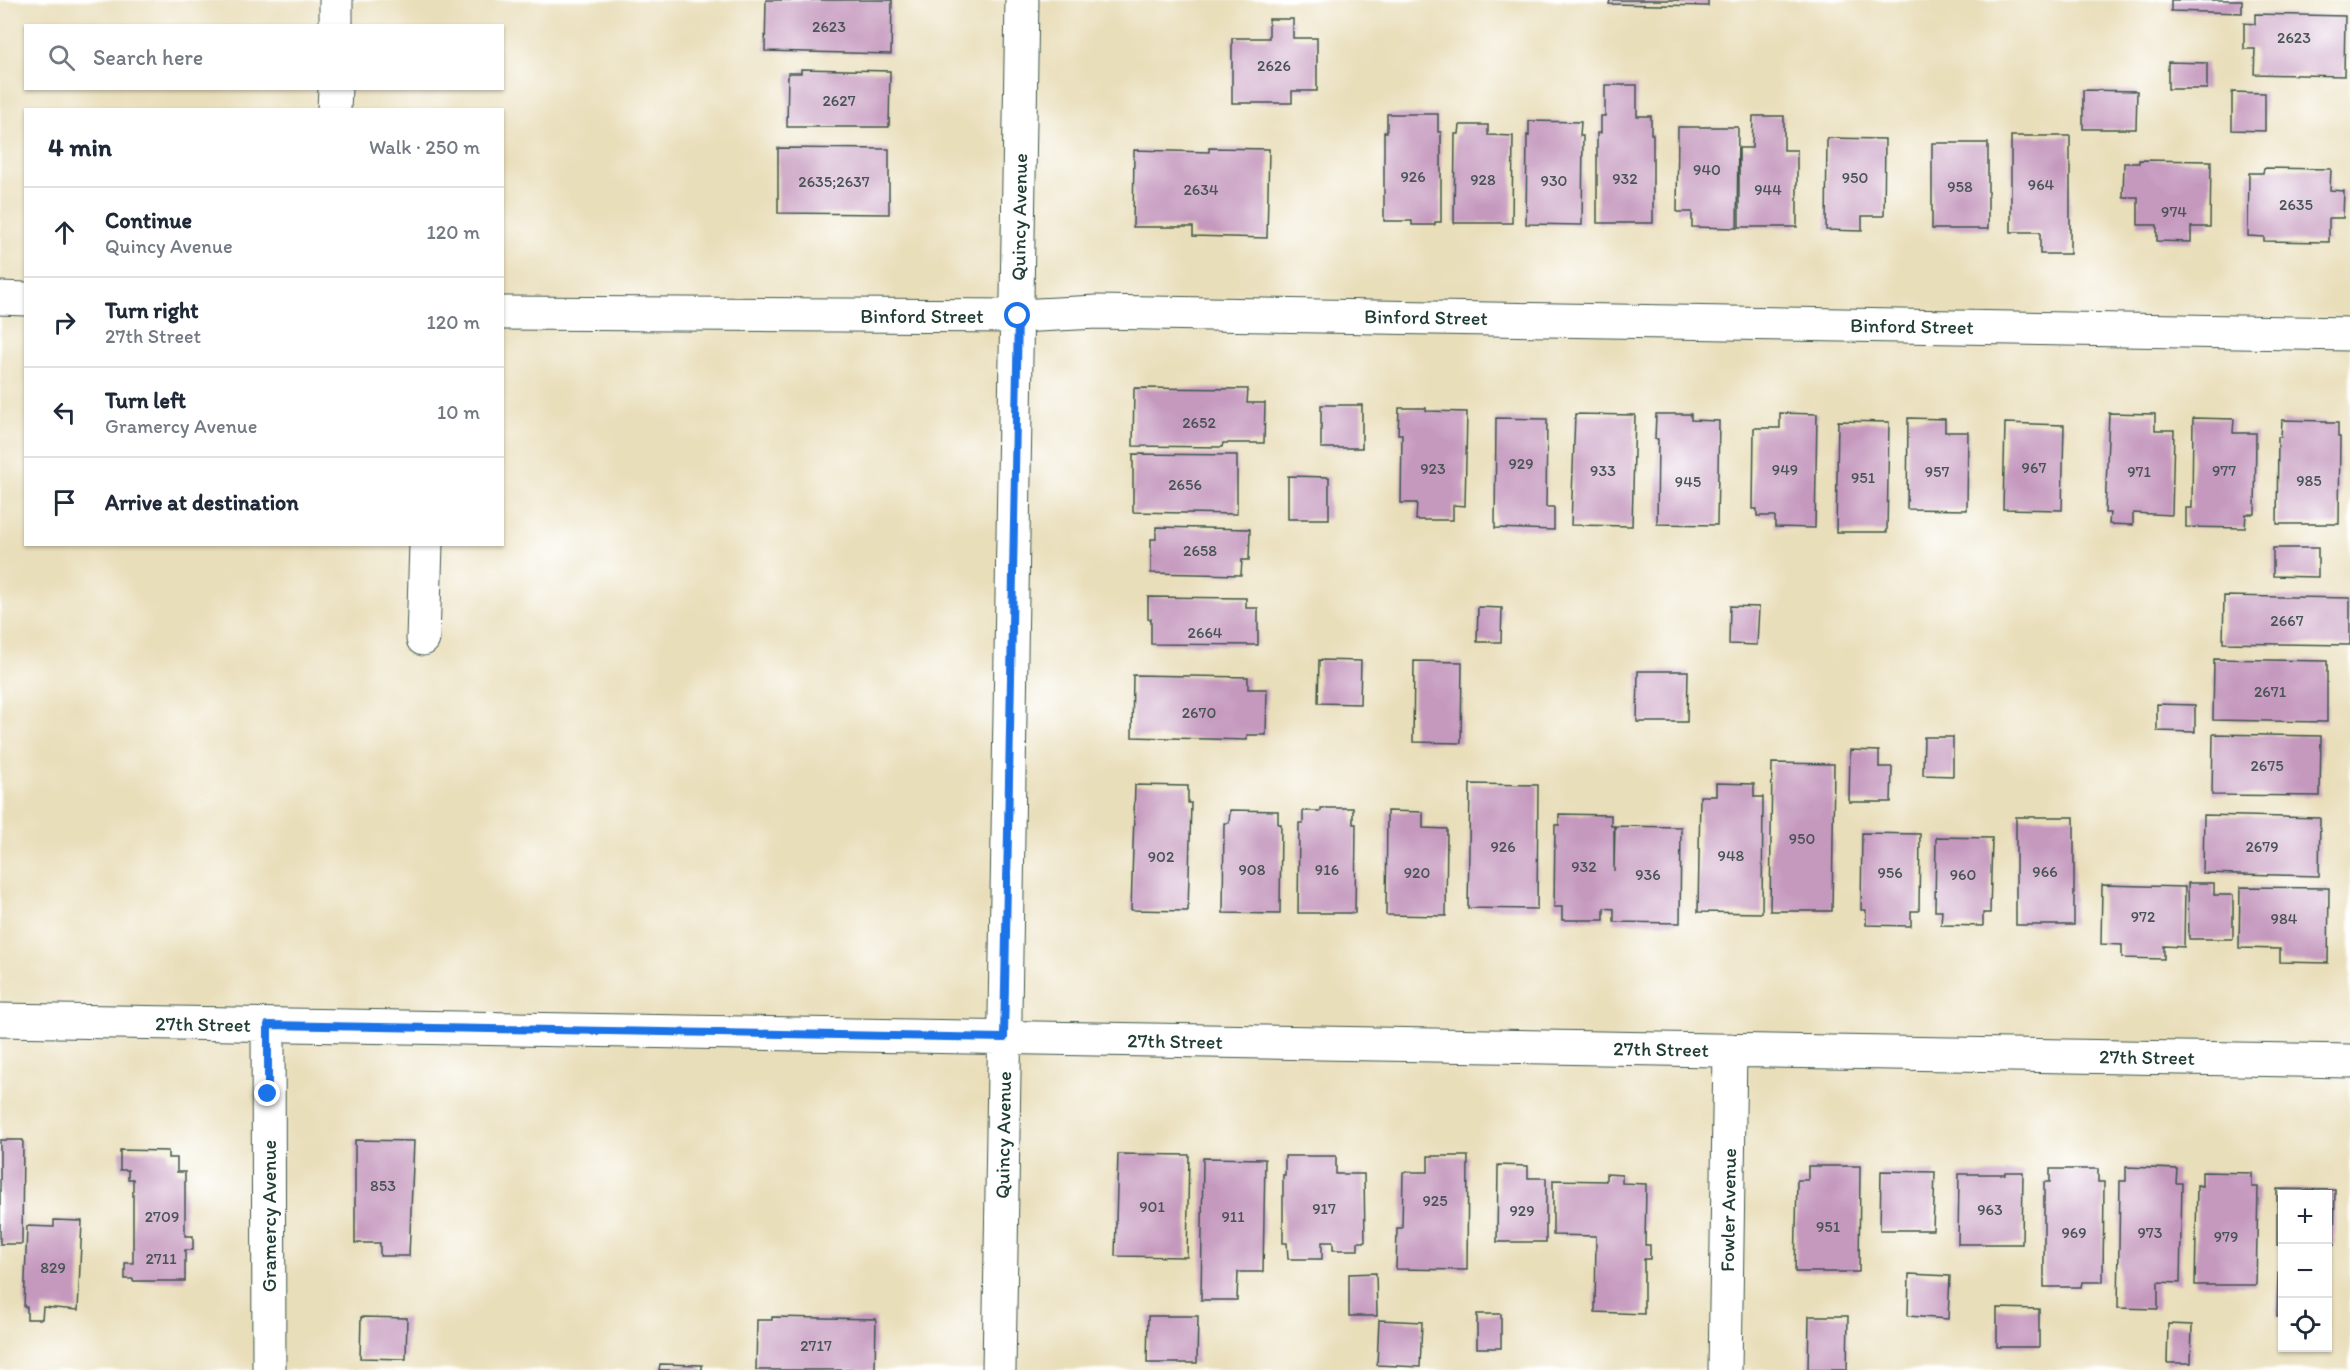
<!DOCTYPE html>
<meta charset="utf-8">
<style>
body{margin:0;font-family:Itim,sans-serif;background:#f6f6f7;color:#1f2937}
.controls{position:absolute;right:18px;bottom:18px;display:grid;overflow:hidden;border-radius:0px;box-shadow:0 2px 4px #0004}
.controls button{width:54px;height:54px;display:grid;place-items:center;padding:0;border:0;border-bottom:2px solid #e0e1e3;background:#fff;color:#1f2937;font:30px sans-serif}
.stop{position:absolute;width:18px;height:18px;margin:-14px;border:4px solid #1a73e8;border-radius:50%;background:#fff}
.stop.end{background:#1a73e8;border-color:#fff;box-shadow:0 2px 6px #0008}
.list{margin:0;padding:0;list-style:none}
h2{display:flex;justify-content:space-between;align-items:center;height:78px;margin:0;padding:0 24px;font-size:26px}
h2 small{font-size:20px;font-weight:400;color:#747a83}
.list li{display:grid;grid-template-columns:39px 1fr auto;gap:18px;align-items:center;box-sizing:border-box;height:90px;padding:0 24px;border-top:2px solid #e0e1e3}
.list b{display:block;font-size:22px;white-space:nowrap}
.list p{margin:0;font-size:20px;white-space:nowrap;color:#747a83}
.list em{font-size:20px;font-style:normal;color:#747a83}
.icon{flex:none;width:33px;height:33px;fill:none;stroke:currentColor;stroke-width:2;stroke-linecap:round;stroke-linejoin:round}
.map{position:relative;flex:none;width:2350px;height:1370px;overflow:hidden}
.search{position:absolute;background:#fff;box-shadow:0 2px 4px #0004;left:24px;top:24px;width:480px;height:66px;display:flex;align-items:center;gap:15px;box-sizing:border-box;padding:0 21px;border-radius:0px;color:#747a83;font-size:22px}
.panel{position:absolute;background:#fff;box-shadow:0 2px 4px #0004;left:24px;top:108px;width:480px;height:438px;border-radius:0px}
.map>svg:first-child{display:block}
.building{fill:#c599be}
.lines{fill:none;stroke-linecap:round;stroke-linejoin:round}
.minor-casing{stroke:#3d5548;stroke-width:35}
.minor{stroke:#fff;stroke-width:33}
.route{stroke:#1a73e8;stroke-width:8}
.labels{text-anchor:middle;stroke-width:4.5;stroke-linejoin:round;paint-order:stroke}
.number-label{font-size:16px;fill:#485456}
.street-label{font-size:20px;fill:#1f3d34;stroke:#fff}
</style>
<div class="map">
<svg width="2350" height="1370" viewBox="0 0 2350 1370">
<rect width="100%" height="100%" fill="#fff"/>
<filter id="ink" filterUnits="userSpaceOnUse"><feTurbulence type="fractalNoise" baseFrequency=".0167" numOctaves="2"/><feDisplacementMap in="SourceGraphic" scale="12" xChannelSelector="R" yChannelSelector="G"/><feConvolveMatrix kernelMatrix="1 2 1 2 8 2 1 2 1" color-interpolation-filters="sRGB"/></filter>
<filter id="wash" filterUnits="userSpaceOnUse"><feTurbulence type="fractalNoise" baseFrequency=".008" numOctaves="4" result="noise"/><feDisplacementMap in="SourceGraphic" scale="24" xChannelSelector="R" yChannelSelector="G"/><feGaussianBlur stdDeviation="1.35" result="paint"/><feColorMatrix in="noise" values="0 0 0 0 0 0 0 0 0 0 0 0 0 0 0 0 0 1.4 0 .05"/><feComposite in="paint" operator="in"/></filter>
<g filter="url(#wash)">
<rect width="100%" height="100%" fill="#e9deba"/>
<g id="blocks">
<path class="building" d="M766,0h126l-1,54 -126,-3z
M1610,0h98v6l-99,-2z
M2171,0h71v13l-71,-2z
M2255,14l90,2 -1,60 -90,-2 1,-25h-11v-26l11,1z
M1269,19h24v19h24v53h-25v12h-60v-65h37z
M2168,62l39,1v26h-39z
M801,69l89,2 -1,56h-102l1,-54h13z
M1605,85h32v31h14v18h2v89h-56v-90h4v-17h4z
M2083,90l54,1 -1,38h-53z
M2232,92l33,1v38l-33,-1z
M1387,114h51v18h3v90h-6v3h-23v-4h-28v-89h3z
M1753,116h31v34h13v77h-58v-79h13z
M1529,121l52,1 -1,14h3l-1,89 -56,-1 1,-89 2,1z
M1460,125h28v10l25,1 -1,87h-58l1,-89h4z
M1678,127h60l-1,101 -45,-1v-15h-15z
M2011,136h59v118h-30v-22h-29z
M1827,138l58,1 -1,77h-22v15l-36,-1z
M1932,143h56v86h-56z
M778,148l111,1v65l-111,-1z
M1209,148l60,1 -2,89 -74,-2v-9h-60l1,-77 75,2z
M2139,160l72,1 -1,66h-19v15l-34,-1v-16h-19v-28h-15l1,-34h15z
M2264,168l67,1 -1,21 14,1 -1,27h-14v24l-65,-1v-4l-16,-1 1,-63h14z
M1134,388l114,1 -1,14h18l-1,40h-41l-1,4 -89,-1z
M1321,405h41v43h-41z
M1399,408h27v3l41,1 -2,94 -12,-1v15h-37l1,-17h-16l1,-69h-4z
M1780,413l37,1 -2,114 -40,-1v-11h-18v-7h-4l1,-81h26z
M2109,413l46,1v16h19l-2,85 -39,-2v12l-24,-1 1,-11h-5z
M1575,414l60,1 -3,111 -61,-1z
M1656,414h35v6l28,1 -2,104 -60,-1 1,-85h-3z
M1496,418l51,1 -1,88h8v23l-59,-2z
M1908,418l37,1v13h23l-1,78 -60,-1z
M2193,418l41,1 -1,14h23l-1,81h-9l-1,14 -59,-1v-19h6z
M2282,420l45,1v2h11v14h2l-1,87h-62l1,-87h3z
M1838,421l51,1 -2,110h-51z
M2005,423l59,2 -2,85 -59,-1z
M1133,454l104,1v59l-104,-2z
M1288,476l41,1v42h-41z
M1156,527l94,2 -1,31h-7l-1,15 -90,-2v-34h5z
M2273,548h45v29l-45,-1z
M2224,596l126,2v47l-127,-2z
M1148,597l98,1v10h12v37l-107,-1v-25h-3z
M1730,606l29,1 -2,38 -28,-1z
M1478,607l24,1 -1,34h-24z
M2214,659l113,2v61l-114,-2z
M1319,660l42,1 -1,43 -42,-1z
M1414,661l48,1 -1,81 -48,-1z
M1638,671h50l-1,51h-50z
M1133,675l115,2v12h19l-1,46h-19v5l-115,-3z
M2157,704l38,1v27l-38,-1z
M2213,734l108,2 -1,60 -108,-1z
M1924,737h29v39l-30,-1z
M1850,750l29,1v16h13l-1,35h-42z
M1772,763l62,1 -2,147h-62z
M1716,783l38,1v13h9l-1,116 -64,-1 2,-116h16z
M1470,784l68,1 -1,124 -69,-1z
M1135,785l53,1v17h3l-3,108 -57,-1z
M1321,808h32v16h3l-1,89h-57l1,-90h4v-12h18z
M1230,810l48,1v13h3l-1,90 -57,-1 1,-90h5z
M1387,811l36,1v16l24,1 -1,87 -60,-1z
M1559,814l52,1v11h3v45l1,-45 66,1 -1,96 -66,-1v-13l-10,-1v12h-42v-13h-8l1,-82h4z
M2204,815l116,3 -1,58 -116,-3z
M2016,817h58v108h-58z
M1862,833l58,1 -1,77h-8v15l-45,-1v-15h-5z
M1936,837l56,1 -2,75h-7v13l-42,-1 1,-14h-7z
M2188,883h26v12h19v44h-44z
M2102,885l83,2 -1,60 -20,-1v13l-42,-1v-13l-21,-1z
M2240,887l89,1 -1,75 -48,-1v-13l-41,-1z
M0,1140h23l-1,104h-22z
M355,1140l59,1 -5,115h-29v-13h-25z
M120,1150l48,1v7h9v14h8v64h8v14h-8v31h-52v-2h-8v-16h8v-84h-5v-9h-8z
M1118,1154l71,1 -2,102 -72,-1z
M1285,1156h51v18h28l1,68h-7v8h-25v-8h-11v17h-34l-1,-16h-4v-68h2z
M1428,1156h40l-1,114 -71,-1 1,-41h5l1,-56h25z
M1203,1158l62,1 -2,113h-25l-1,28h-36z
M1498,1165l30,1v12h18v64h-49z
M1808,1166h52l-1,106h-64l2,-92h11z
M2126,1167l51,2 -1,14h6l-2,100 -22,-1v27l-40,-1 2,-127h6z
M2050,1169h48v13h6l-1,100h-21l-1,5h-37v-105h6z
M1881,1171l54,1 -2,58h-53z
M2005,1172h18l-1,72h-64l1,-70h46z
M2202,1172l50,1v14h6l-2,98h-61l2,-100 5,1z
M1606,1174l16,1v8l24,1 -1,61h5v14h-6v55l-49,-2 1,-76 -43,-1v-55l53,1z
M2277,1189l58,1 -1,55h-6v-51h-46v51h-5z
M54,1220l28,1 -4,89 -35,-3 -1,12h-15v-12h-3l3,-81 27,1z
M1376,1273l1,43h-28v-42z
M2278,1273h4v43h-5z
M1909,1274l41,2 -2,43 -40,-3z
M1997,1308l42,1v38h-42z
M1477,1314h24v34h-24z
M1148,1316h50l-1,47h-50z
M1809,1316h39l-1,54h-39z
M361,1317l46,1 -1,41 -46,-1z
M772,1317l104,2 -1,51h-119l1,-50h15z
M1379,1320l43,2 -2,45 -43,-2z
M2168,1324l24,1 -1,38h-24z
M660,1364l42,1v5h-43z"/>
</g>
</g>
<g filter="url(#ink)">
<use href="#blocks" fill-opacity="0" stroke="#3d5548" stroke-width="1.5"/>
<g class="lines">
<defs>
<path id="minor" d="M336,26v-26
M334,110l1,-22
M0,298l26,1
M502,313l516,3 79,-4 1253,22
M423,639l3,-95
M0,1020l2350,41
M268,1025l1,345
M999,1370l23,-1370
M1725,1370l5,-320"/>
</defs>
<use href="#minor" class="minor-casing"/>
<use href="#minor" class="minor"/>
</g>
</g>
<g class="lines" filter="url(#ink)">
<path class="route" d="M268,1094v-69l736,13 14,-722"/>
</g>
<g class="labels">
<g class="number-label">
<text x="829" y="32">2623</text>
<text x="2294" y="43">2623</text>
<text x="1274" y="71">2626</text>
<text x="839" y="106">2627</text>
<text x="1707" y="175">940</text>
<text x="1413" y="182">926</text>
<text x="1855" y="183">950</text>
<text x="1625" y="184">932</text>
<text x="1483" y="185">928</text>
<text x="1554" y="186">930</text>
<text x="834" y="187">2635;2637</text>
<text x="2041" y="190">964</text>
<text x="1960" y="192">958</text>
<text x="1201" y="195">2634</text>
<text x="1768" y="195">944</text>
<text x="2296" y="210">2635</text>
<text x="2174" y="217">974</text>
<text x="1199" y="428">2652</text>
<text x="1521" y="469">929</text>
<text x="2034" y="473">967</text>
<text x="1433" y="474">923</text>
<text x="1785" y="475">949</text>
<text x="1603" y="476">933</text>
<text x="2224" y="476">977</text>
<text x="1937" y="477">957</text>
<text x="2139" y="477">971</text>
<text x="1863" y="483">951</text>
<text x="2309" y="486">985</text>
<text x="1688" y="487">945</text>
<text x="1185" y="490">2656</text>
<text x="1200" y="556">2658</text>
<text x="2287" y="626">2667</text>
<text x="1205" y="638">2664</text>
<text x="2270" y="697">2671</text>
<text x="1199" y="718">2670</text>
<text x="2267" y="771">2675</text>
<text x="1802" y="844">950</text>
<text x="1503" y="852">926</text>
<text x="2262" y="852">2679</text>
<text x="1731" y="861">948</text>
<text x="1161" y="862">902</text>
<text x="1584" y="872">932</text>
<text x="1252" y="875">908</text>
<text x="1327" y="875">916</text>
<text x="2045" y="877">966</text>
<text x="1417" y="878">920</text>
<text x="1890" y="878">956</text>
<text x="1648" y="880">936</text>
<text x="1963" y="880">960</text>
<text x="2143" y="922">972</text>
<text x="2284" y="924">984</text>
<text x="383" y="1191">853</text>
<text x="1435" y="1206">925</text>
<text x="1152" y="1212">901</text>
<text x="1324" y="1214">917</text>
<text x="1990" y="1215">963</text>
<text x="1522" y="1216">929</text>
<text x="162" y="1222">2709</text>
<text x="1233" y="1222">911</text>
<text x="1828" y="1232">951</text>
<text x="2074" y="1238">969</text>
<text x="2150" y="1238">973</text>
<text x="2226" y="1242">979</text>
<text x="161" y="1264">2711</text>
<text x="53" y="1273">829</text>
<text x="816" y="1351">2717</text>
</g>
<g class="street-label">
<text transform="translate(1019 217) rotate(-89)" y="7">Quincy Avenue</text>
<text x="922" y="323">Binford Street</text>
<text transform="translate(1426 317) rotate(1)" y="7">Binford Street</text>
<text transform="translate(1912 326) rotate(1)" y="7">Binford Street</text>
<text transform="translate(203 1024) rotate(1)" y="7">27th Street</text>
<text transform="translate(1175 1041) rotate(1)" y="7">27th Street</text>
<text transform="translate(1661 1049) rotate(1)" y="7">27th Street</text>
<text transform="translate(2147 1057) rotate(1)" y="7">27th Street</text>
<text transform="translate(1003 1135) rotate(-89)" y="7">Quincy Avenue</text>
<text transform="translate(1728 1210) rotate(-89)" y="7">Fowler Avenue</text>
<text transform="translate(269 1216) rotate(-90)" y="7">Gramercy Avenue</text>
</g>
</g>
</svg>
<div class="controls">
<button>+</button>
<button>−</button>
<button><svg class="icon" aria-label="locate" viewBox="0 0 24 24"><circle cx="12" cy="12" r="6"/><path d="M12 2v4M12 18v4M2 12h4M18 12h4"/></svg></button>
</div>
<div class="stop" style="left:1018px;top:316px"></div>
<div class="stop end" style="left:268px;top:1094px"></div>
<div class="search"><svg class="icon" aria-label="search" viewBox="0 0 24 24"><circle cx="10" cy="10" r="6"/><path d="M15 15l6 6"/></svg>Search here</div>
<section class="panel">
<h2>4 min<small>Walk · 250 m</small></h2>
<ul class="list">
<li><svg class="icon" aria-label="ahead" viewBox="0 0 24 24"><path d="M12 20V5M6 11l6-6 6 6"/></svg><div><b>Continue</b><p>Quincy Avenue</p></div><em>120 m</em></li>
<li><svg class="icon" aria-label="right" viewBox="0 0 24 24"><path d="M7 20v-9h11M14 6l5 5-5 5"/></svg><div><b>Turn right</b><p>27th Street</p></div><em>120 m</em></li>
<li><svg class="icon" aria-label="left" viewBox="0 0 24 24"><path d="M17 20v-9H6M10 6l-5 5 5 5"/></svg><div><b>Turn left</b><p>Gramercy Avenue</p></div><em>10 m</em></li>
<li><svg class="icon" aria-label="arrive" viewBox="0 0 24 24"><path d="M6 21V4h12l-3 4 3 4H6"/></svg><div><b>Arrive at destination</b></div></li>
</ul>
</section>
</div>
